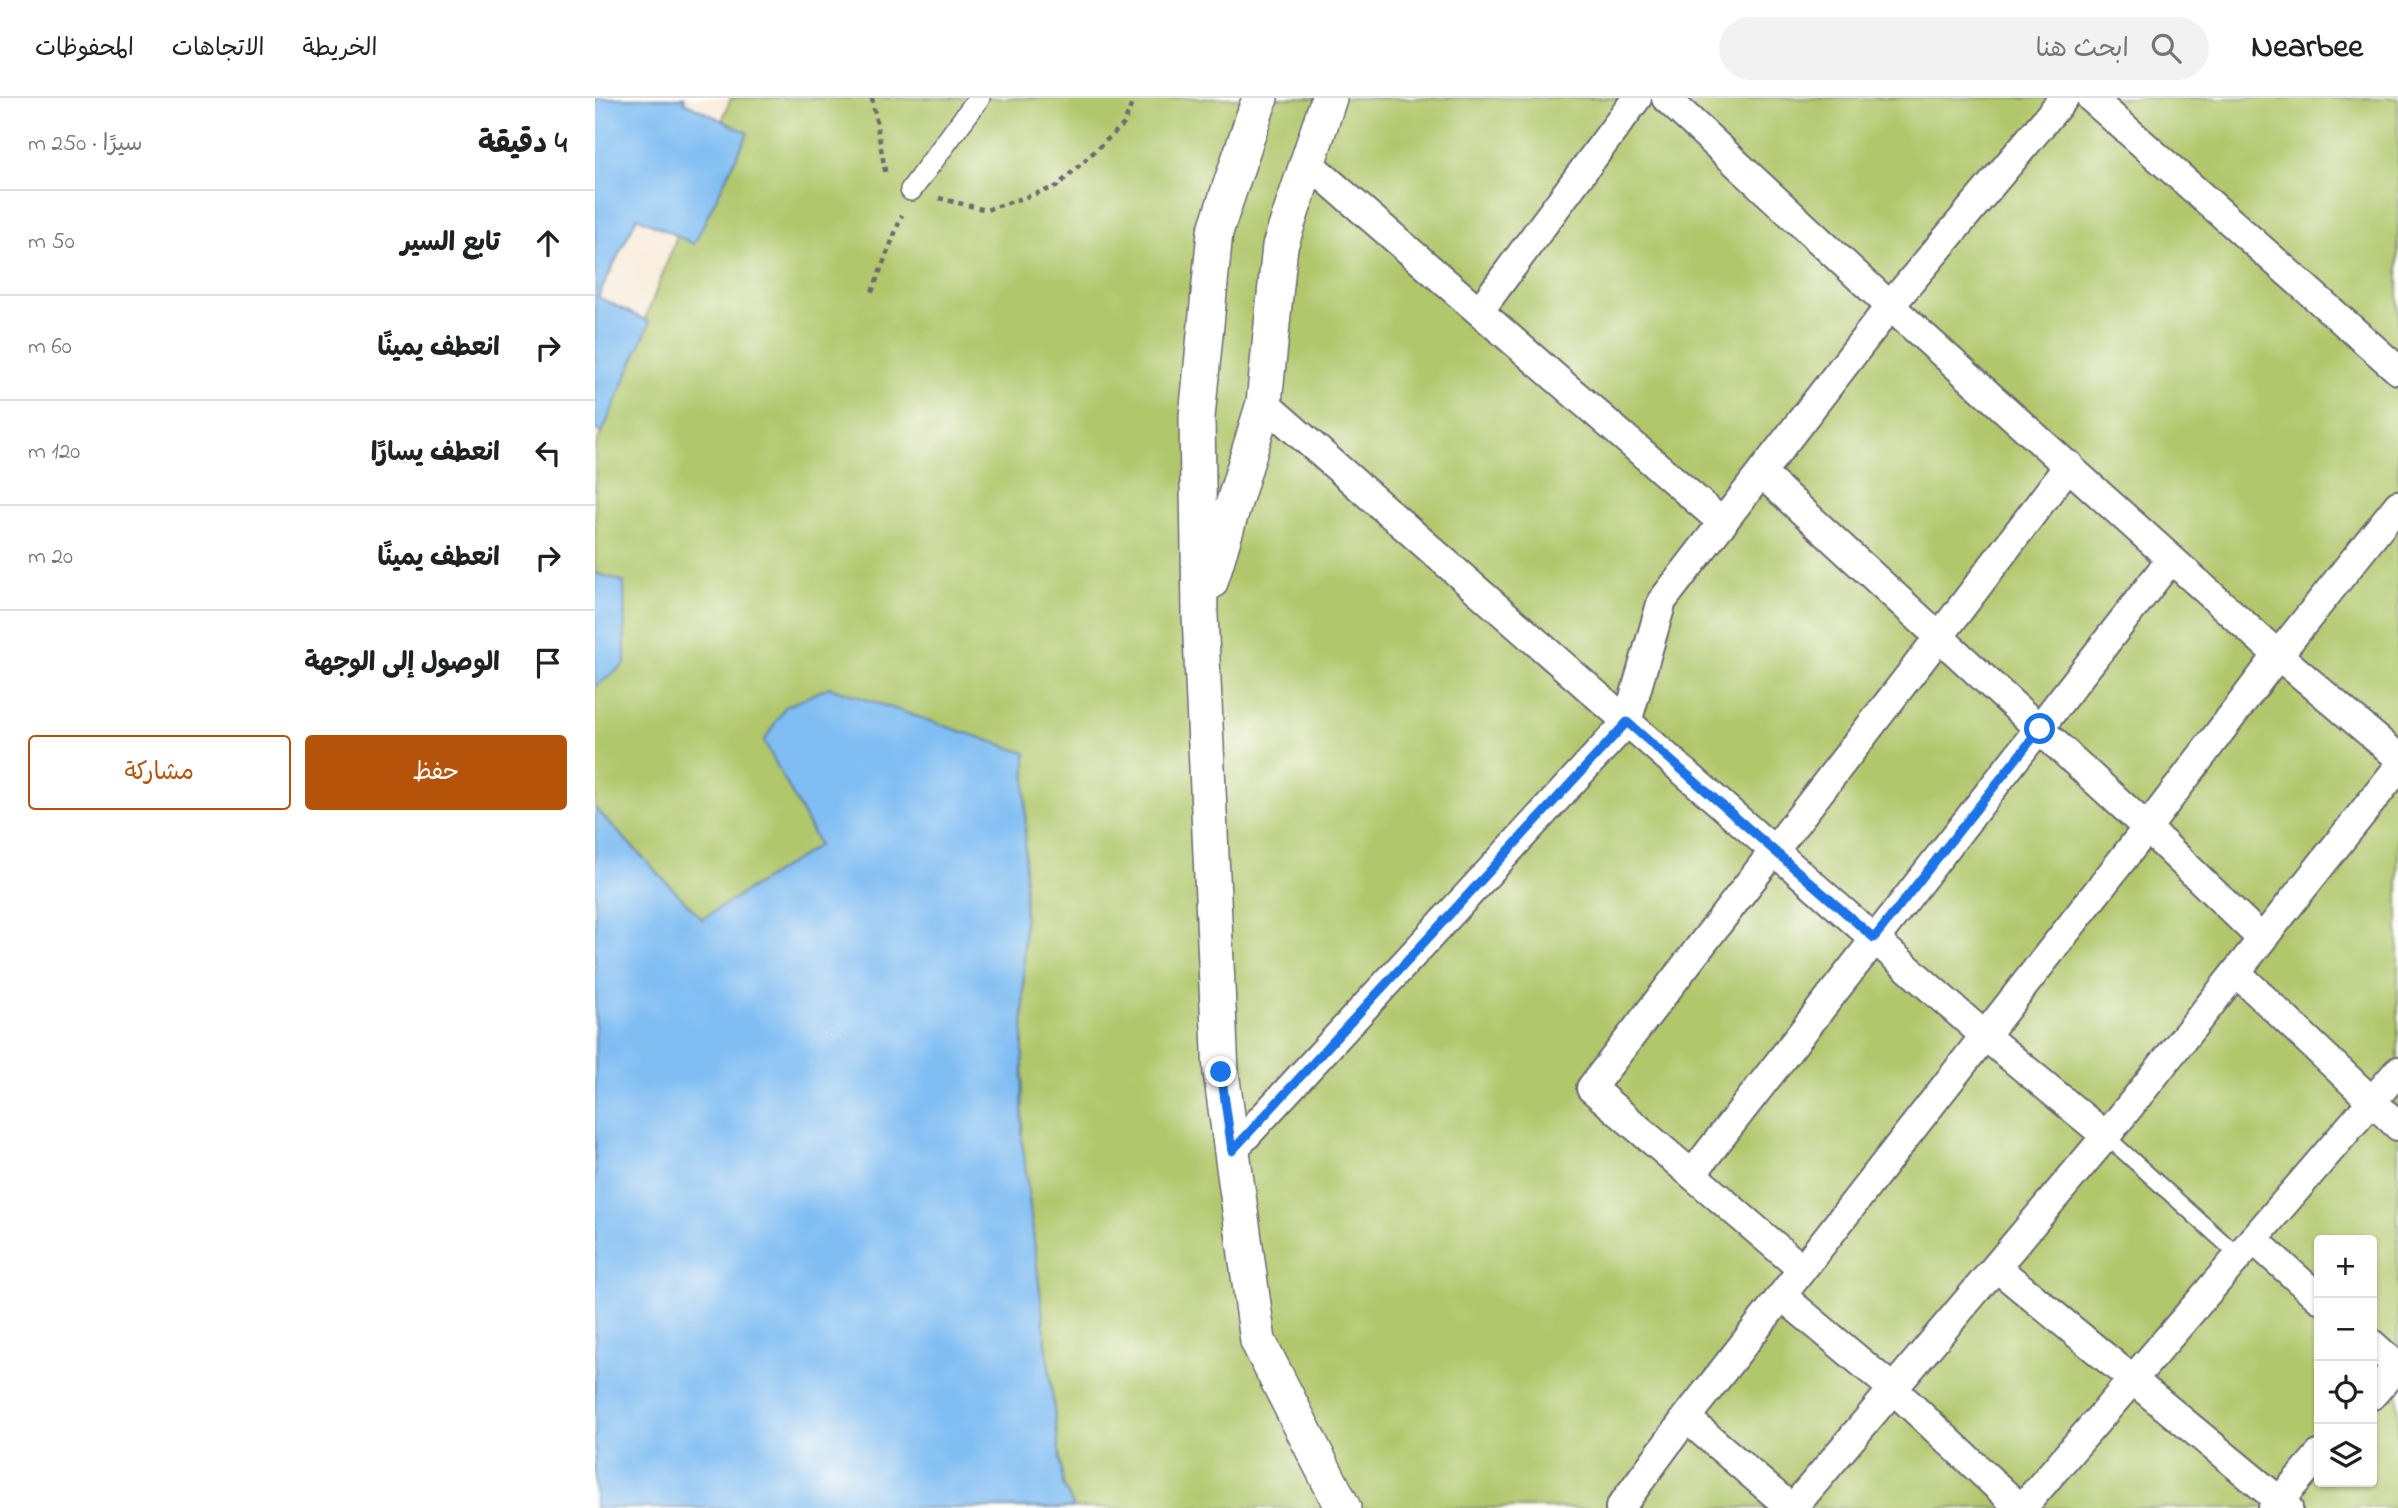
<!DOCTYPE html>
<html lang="ar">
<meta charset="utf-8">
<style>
body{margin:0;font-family:"Indie Flower","Playpen Sans Arabic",sans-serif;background:#f2f2f2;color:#202124;direction:rtl}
.controls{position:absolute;right:21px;bottom:21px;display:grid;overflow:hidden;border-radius:7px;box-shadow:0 2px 5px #0004}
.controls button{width:63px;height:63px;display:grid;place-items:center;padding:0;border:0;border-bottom:2px solid #e0e0e0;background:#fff;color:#202124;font:35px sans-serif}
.stop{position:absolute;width:21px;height:21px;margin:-16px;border:5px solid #1a73e8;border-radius:50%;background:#fff}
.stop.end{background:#1a73e8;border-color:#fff;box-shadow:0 2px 7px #0008}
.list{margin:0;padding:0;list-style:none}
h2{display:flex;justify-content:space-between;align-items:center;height:91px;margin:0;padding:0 28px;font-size:30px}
h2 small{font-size:23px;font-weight:400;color:#757577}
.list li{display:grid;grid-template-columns:46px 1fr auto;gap:21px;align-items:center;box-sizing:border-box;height:105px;padding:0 28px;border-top:2px solid #e0e0e0}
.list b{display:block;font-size:26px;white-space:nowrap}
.list em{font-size:23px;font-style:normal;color:#757577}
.actions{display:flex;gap:14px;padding:21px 28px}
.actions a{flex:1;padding:16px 0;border:2px solid #b45309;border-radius:7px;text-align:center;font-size:24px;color:#b45309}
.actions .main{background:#b45309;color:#fff}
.icon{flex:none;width:38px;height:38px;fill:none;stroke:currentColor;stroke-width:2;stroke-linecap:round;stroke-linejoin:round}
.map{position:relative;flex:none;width:1803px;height:1410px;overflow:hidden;direction:ltr}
header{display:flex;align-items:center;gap:42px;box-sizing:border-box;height:98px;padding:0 35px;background:#fff;border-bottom:2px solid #e0e0e0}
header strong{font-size:33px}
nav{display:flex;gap:38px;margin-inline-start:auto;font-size:24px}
.search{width:490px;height:63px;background:#f2f2f2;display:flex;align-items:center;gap:18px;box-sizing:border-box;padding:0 24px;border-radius:38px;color:#757577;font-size:26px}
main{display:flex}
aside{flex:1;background:#fff}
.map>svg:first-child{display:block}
.green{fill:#b1c76c;stroke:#6a7454;stroke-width:2;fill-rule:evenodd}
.water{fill:#7fbdf3;stroke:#507097;stroke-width:2}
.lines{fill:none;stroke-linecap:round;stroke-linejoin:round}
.service-casing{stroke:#6d6872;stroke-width:18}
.pedestrian-casing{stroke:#6d6872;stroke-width:24}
.minor-casing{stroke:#6d6872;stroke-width:32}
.tertiary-casing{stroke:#6d6872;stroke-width:38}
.path{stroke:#6d6872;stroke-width:4.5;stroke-dasharray:5 5;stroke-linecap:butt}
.service{stroke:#fff;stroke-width:14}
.pedestrian{stroke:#fff;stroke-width:21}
.minor{stroke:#fff;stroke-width:28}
.tertiary{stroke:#fff;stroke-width:35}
.route{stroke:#1a73e8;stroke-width:9}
</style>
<header>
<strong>Nearbee</strong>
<div class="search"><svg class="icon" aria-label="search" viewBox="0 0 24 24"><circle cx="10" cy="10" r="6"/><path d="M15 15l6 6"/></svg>ابحث هنا</div>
<nav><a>الخريطة</a><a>الاتجاهات</a><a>المحفوظات</a></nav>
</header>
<main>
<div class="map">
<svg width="1803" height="1410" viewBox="0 0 1803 1410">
<rect width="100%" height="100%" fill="#fdfcf7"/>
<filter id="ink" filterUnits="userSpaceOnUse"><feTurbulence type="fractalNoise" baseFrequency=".0143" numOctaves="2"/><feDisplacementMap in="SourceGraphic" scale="14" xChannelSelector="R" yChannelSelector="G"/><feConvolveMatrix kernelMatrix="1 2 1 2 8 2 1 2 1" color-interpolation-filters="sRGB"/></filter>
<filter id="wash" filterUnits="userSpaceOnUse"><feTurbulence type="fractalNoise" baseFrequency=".00686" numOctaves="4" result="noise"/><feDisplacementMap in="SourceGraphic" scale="28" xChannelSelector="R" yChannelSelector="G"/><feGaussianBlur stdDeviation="1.57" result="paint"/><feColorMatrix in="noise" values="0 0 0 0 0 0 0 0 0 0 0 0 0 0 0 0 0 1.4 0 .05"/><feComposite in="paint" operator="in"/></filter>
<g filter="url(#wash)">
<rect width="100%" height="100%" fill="#f8ead9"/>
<path class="green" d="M136,0h1667v1410h-1324l-11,-23 -41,-345 4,-387 -261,-12 54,104 -117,74 -107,-111v-121l30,-23 -1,-82 -29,-9v-125zM1724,1142h53v242h-53z"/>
<path class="water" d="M0,0h90l-1,4 64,31 -54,111 -57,-27 -39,80 52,25 -48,111 -7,-3z
M0,475l29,9 1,82 -30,23z
M234,589l197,66 -4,387 41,345 11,23h-479v-700l107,111 117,-74 -55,-104 21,-34z"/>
</g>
<g filter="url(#ink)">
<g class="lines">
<defs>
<path id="service" d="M1511,1038l133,120"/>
<path id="pedestrian" d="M316,92l68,-92"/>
<path id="minor" d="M1071,0l224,208 388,349 120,102
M1496,0l307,272
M713,65l415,360
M885,212l157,-212
M669,305l721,633 121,100
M1166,375l386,355 115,111
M1641,874l162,154
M637,1053l395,-429 35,-121 228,-295 174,-208
M1097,1076l479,-615
M1658,1141l66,59
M1401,1169l292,241
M1207,1171l-211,-181 348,-451 130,-172
M1187,1198l111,93 127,119
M1777,1246l26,23
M1777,1297l26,-30
M1091,1320l105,90
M1025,1410l66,-90 461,-590 131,-173 120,-150
M1198,1410l313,-372 292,-368
M1427,1410l376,-437
M1678,1410l46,-53"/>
<path id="tertiary" d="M665,0l-45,134 -18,185 3,198 21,457 37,269 85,167
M615,484l54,-179 16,-157 49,-148"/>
</defs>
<use href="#service" class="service-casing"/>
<use href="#pedestrian" class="pedestrian-casing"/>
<use href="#minor" class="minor-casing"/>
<use href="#tertiary" class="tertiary-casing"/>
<path class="path" d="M277,0l14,78
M344,100l47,12 70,-23 68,-63 10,-26
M277,194l30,-77"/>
<use href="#service" class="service"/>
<use href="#pedestrian" class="pedestrian"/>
<use href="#minor" class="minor"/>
<use href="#tertiary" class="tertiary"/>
</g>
</g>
<g class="lines" filter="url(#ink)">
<path class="route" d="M626,974l11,79 395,-429 247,216 166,-209"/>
</g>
</svg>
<div class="controls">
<button>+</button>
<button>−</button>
<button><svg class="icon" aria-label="locate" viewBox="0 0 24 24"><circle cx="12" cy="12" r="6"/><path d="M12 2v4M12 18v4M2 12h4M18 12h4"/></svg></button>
<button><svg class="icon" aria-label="layers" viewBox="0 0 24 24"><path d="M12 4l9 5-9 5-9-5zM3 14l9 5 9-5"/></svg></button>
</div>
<div class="stop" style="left:1445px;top:631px"></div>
<div class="stop end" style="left:626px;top:974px"></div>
</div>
<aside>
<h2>4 دقيقة<small>سيرًا · 250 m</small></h2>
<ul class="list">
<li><svg class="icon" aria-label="ahead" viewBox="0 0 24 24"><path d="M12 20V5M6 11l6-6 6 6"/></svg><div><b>تابع السير</b></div><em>50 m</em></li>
<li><svg class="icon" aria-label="right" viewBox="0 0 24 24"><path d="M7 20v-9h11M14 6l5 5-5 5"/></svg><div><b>انعطف يمينًا</b></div><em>60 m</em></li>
<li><svg class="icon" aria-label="left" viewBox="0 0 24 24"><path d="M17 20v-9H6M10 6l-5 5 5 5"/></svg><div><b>انعطف يسارًا</b></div><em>120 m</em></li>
<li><svg class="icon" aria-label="right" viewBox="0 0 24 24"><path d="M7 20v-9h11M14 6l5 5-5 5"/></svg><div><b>انعطف يمينًا</b></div><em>20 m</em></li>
<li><svg class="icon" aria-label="arrive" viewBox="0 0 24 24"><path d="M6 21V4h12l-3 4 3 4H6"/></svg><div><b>الوصول إلى الوجهة</b></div></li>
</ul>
<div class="actions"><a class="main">حفظ</a><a>مشاركة</a></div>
</aside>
</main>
